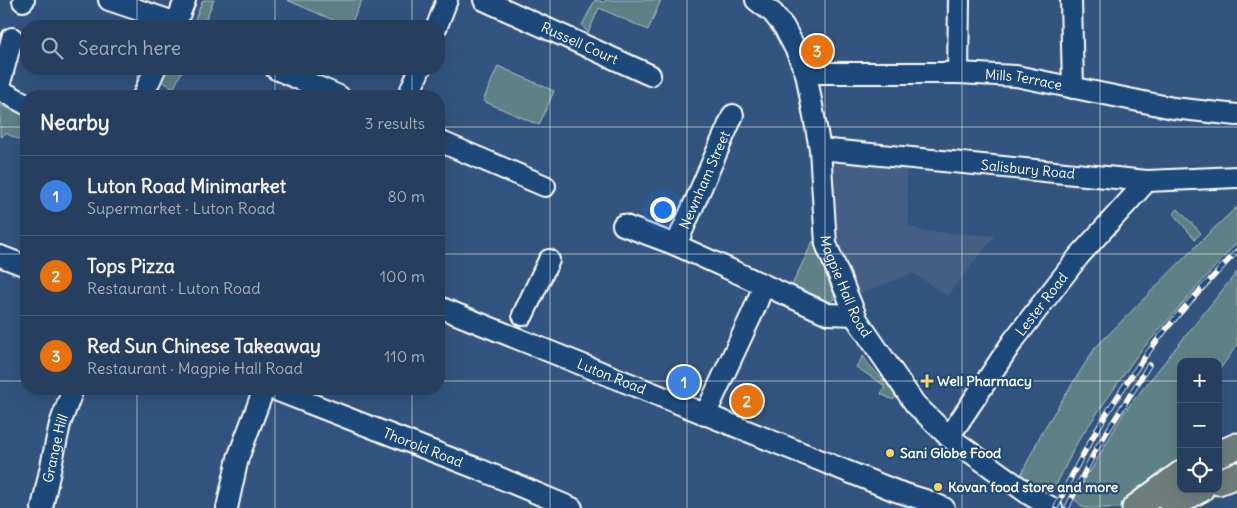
<!DOCTYPE html>
<meta charset="utf-8">
<style>
body{margin:0;font-family:Delius,sans-serif;background:#2e4664;color:#f1f3f6}
.controls{position:absolute;right:15px;bottom:15px;display:grid;overflow:hidden;border-radius:10px;box-shadow:0 5px 20px #0002}
.controls button{width:45px;height:45px;display:grid;place-items:center;padding:0;border:0;border-bottom:1px solid #425873;background:#263f5e;color:#f1f3f6;font:25px sans-serif}
.you{position:absolute;left:662px;top:209px;width:18px;height:18px;margin:-12px;border:4px solid #fff;border-radius:50%;background:#1a73e8;box-shadow:0 0 0 8px #1a73e833}
.badge{display:grid;place-items:center;width:32px;height:32px;border-radius:50%;background:#ffd166;color:#fff;font-size:16px;font-weight:700}
.pin{position:absolute;translate:-50% -50%;border:2px solid #fff;box-shadow:0 1px 5px #0006}
.list{margin:0;padding:0;list-style:none}
h2{display:flex;justify-content:space-between;align-items:center;height:65px;margin:0;padding:0 20px;font-size:21px}
h2 small{font-size:16px;font-weight:400;color:#a4afbc}
.list li{display:grid;grid-template-columns:32px 1fr auto;gap:15px;align-items:center;box-sizing:border-box;height:80px;padding:0 20px;border-top:1px solid #425873}
.list b{display:block;font-size:19px;white-space:nowrap}
.list p{margin:0;font-size:16px;white-space:nowrap;color:#a4afbc}
.list em{font-size:16px;font-style:normal;color:#a4afbc}
.icon{flex:none;width:28px;height:28px;fill:none;stroke:currentColor;stroke-width:2;stroke-linecap:round;stroke-linejoin:round}
.map{position:relative;flex:none;width:1237px;height:508px;overflow:hidden}
.search{position:absolute;background:#263f5e;box-shadow:0 5px 20px #0002;left:20px;top:20px;width:425px;height:55px;display:flex;align-items:center;gap:12px;box-sizing:border-box;padding:0 18px;border-radius:20px;color:#a4afbc;font-size:19px}
.panel{position:absolute;background:#263f5e;box-shadow:0 5px 20px #0002;left:20px;top:90px;width:425px;height:305px;border-radius:20px}
.map>svg:first-child{display:block}
.built{fill:#455e84}
.green{fill:#5e8186;stroke:#aec0c2}
.lines{fill:none;stroke-linecap:round;stroke-linejoin:round}
.minor-casing{stroke:#fff;stroke-width:24}
.major-casing{stroke:#fff;stroke-width:29}
.minor{stroke:#1f4a7a;stroke-width:20}
.major{stroke:#6d7e7c;stroke-width:25}
.rail-casing{stroke:#fff;stroke-width:5.5}
.rail{stroke:#1f4a7a;stroke-width:4;stroke-dasharray:11;stroke-linecap:butt}
.grid{fill:none;stroke:#fff;stroke-width:1;stroke-opacity:0.55}
.poi-dot{fill:#ffd166;stroke:#1f4a7a;stroke-width:2}
.labels{text-anchor:middle;stroke-width:4.5;stroke-linejoin:round;paint-order:stroke}
.street-label{font-size:14px;fill:#fff;stroke:#1f4a7a}
.poi-label{font-size:14px;font-weight:bold;fill:#fff;stroke:#1f4a7a;text-anchor:start}
</style>
<div class="map">
<svg width="1237" height="508" viewBox="0 0 1237 508">
<rect width="100%" height="100%" fill="#33547e"/>
<filter id="ink" filterUnits="userSpaceOnUse"><feTurbulence type="fractalNoise" baseFrequency=".02" numOctaves="2"/><feDisplacementMap in="SourceGraphic" scale="10" xChannelSelector="R" yChannelSelector="G"/><feConvolveMatrix kernelMatrix="1 2 1 2 8 2 1 2 1" color-interpolation-filters="sRGB"/></filter>
<g filter="url(#ink)">
<path class="built" d="M831,163l75,5 3,58 14,5 72,5 -48,60 -34,-23 -53,21 -24,-53z"/>
<path class="green" d="M203,0h11l-10,23 8,3h-20z
M287,0h75l-12,26h-3z
M595,0l9,2 2,-2h55l-13,30 -49,-22 -11,25 -6,-8z
M498,66l56,25 -15,34 -56,-24z
M162,69h21l-9,19 -19,-10z
M0,105l21,9 5,5v12l-6,9 -15,-7 -3,4 -2,-1z
M1237,207v35l-99,112 -60,87 -30,60 -30,-20 24,-49 53,-84 115,-116z
M1178,209l23,24 -6,6 -22,-25z
M813,241l21,54v4l-4,3 -39,-15z
M1237,272v73l-19,27v-10h-37v99l-62,47h-35l-10,-9 51,-88z
M863,356c10,16 24,25 33,41l-3,3 -12,-6 4,-8 -29,-19z"/>
<g class="lines">
<defs>
<g id="minor">
<path d="M109,0l68,23"/>
<path id="s1" d="M484,0l166,75"/>
<path id="s2" d="M756,0l17,13 11,14 12,23 10,23 14,76 6,95 32,77 57,83 34,33 81,58 22,13"/>
<path d="M1071,0l2,88"/>
<path d="M23,1l1,-1"/>
<path d="M175,26l10,-26"/>
<path d="M437,26l10,-26"/>
<path d="M276,69l63,27"/>
<path id="s3" d="M806,73h152l58,3 157,32 64,7"/>
<path d="M958,73l1,-73"/>
<path d="M0,83l12,-45"/>
<path d="M0,90l26,14"/>
<path d="M143,96l12,-27"/>
<path d="M408,96l12,-27"/>
<path d="M439,141l106,45"/>
<path id="s4" d="M820,149l327,32 90,-4"/>
<path d="M623,225l53,20 152,69 27,1"/>
<path id="s5" d="M676,245l57,-130"/>
<path d="M0,256l26,10"/>
<path id="s6" d="M439,307l457,184 32,10 16,7"/>
<path d="M523,315l26,-55"/>
<path id="s7" d="M273,389l208,81 91,38"/>
<path d="M705,415l48,-103 11,-27"/>
<path id="s8" d="M949,437l64,-96 66,-85 68,-75"/>
<path id="s9" d="M42,508l18,-84 13,-35"/>
<path d="M227,508l11,-50 26,-69"/>
</g>
<path id="major" d="M1218,454l19,-8
M1218,482l19,-7
M1135,508l46,-34
M1172,508l16,-12 13,-7"/>
</defs>
<use href="#minor" class="minor-casing"/>
<use href="#major" class="major-casing"/>
<use href="#minor" class="minor"/>
<use href="#major" class="major"/>
<defs>
<path id="rail" d="M1056,508c29,-63 72,-134 117,-187 20,-24 43,-47 64,-70
M1067,508l28,-57 54,-86"/>
</defs>
<use href="#rail" class="rail-casing"/>
<use href="#rail" class="rail"/>
</g>
</g>
<path class="grid" d="M137,0v26M275,0v26M412,0v26M550,0v508M687,0v508M825,0v508M962,0v508M1100,0v508M137,69v27M275,69v27M412,69v27M0,127h26M439,127h798M0,254h26M439,254h798M0,381h26M439,381h742M1218,381h19M137,389v119M275,389v119M412,389v119"/>
<g class="poi-dot">
<path d="M924.5 373.5h5v5h5v5h-5v5h-5v-5h-5v-5h5z"/>
<circle cx="890" cy="453" r="5"/>
<circle cx="938" cy="487" r="5"/>
</g>
<g class="labels">
<g class="street-label">
<text dy="5" stroke="none"><textPath href="#s1" startOffset="105">Russell Court</textPath></text>
<text dy="5" stroke="none"><textPath href="#s3" startOffset="218">Mills Terrace</textPath></text>
<text dy="5" stroke="none"><textPath href="#s4" startOffset="209">Salisbury Road</textPath></text>
<text dy="5" stroke="none"><textPath href="#s5" startOffset="71">Newnham Street</textPath></text>
<text dy="5" stroke="none"><textPath href="#s2" startOffset="309">Magpie Hall Road</textPath></text>
<text dy="5" stroke="none"><textPath href="#s8" startOffset="162">Lester Road</textPath></text>
<text dy="5" stroke="none"><textPath href="#s6" startOffset="186">Luton Road</textPath></text>
<text dy="5" stroke="none"><textPath href="#s9" startOffset="61">Grange Hill</textPath></text>
<text dy="5" stroke="none"><textPath href="#s7" startOffset="161">Thorold Road</textPath></text>
</g>
<g class="poi-label">
<text x="937" y="386">Well Pharmacy</text>
<text x="900" y="458">Sani Globe Food</text>
<text x="948" y="492">Kovan food store and more</text>
</g>
</g>
</svg>
<div class="controls">
<button>+</button>
<button>−</button>
<button><svg class="icon" aria-label="locate" viewBox="0 0 24 24"><circle cx="12" cy="12" r="6"/><path d="M12 2v4M12 18v4M2 12h4M18 12h4"/></svg></button>
</div>
<div class="you"></div>
<div class="pin badge" style="left:684px;top:382px;background:#3f7fe0">1</div>
<div class="pin badge" style="left:747px;top:401px;background:#e8710a">2</div>
<div class="pin badge" style="left:817px;top:51px;background:#e8710a">3</div>
<div class="search"><svg class="icon" aria-label="search" viewBox="0 0 24 24"><circle cx="10" cy="10" r="6"/><path d="M15 15l6 6"/></svg>Search here</div>
<section class="panel">
<h2>Nearby<small>3 results</small></h2>
<ul class="list">
<li><span class="badge" style="background:#3f7fe0">1</span><div><b>Luton Road Minimarket</b><p>Supermarket · Luton Road</p></div><em>80 m</em></li>
<li><span class="badge" style="background:#e8710a">2</span><div><b>Tops Pizza</b><p>Restaurant · Luton Road</p></div><em>100 m</em></li>
<li><span class="badge" style="background:#e8710a">3</span><div><b>Red Sun Chinese Takeaway</b><p>Restaurant · Magpie Hall Road</p></div><em>110 m</em></li>
</ul>
</section>
</div>
